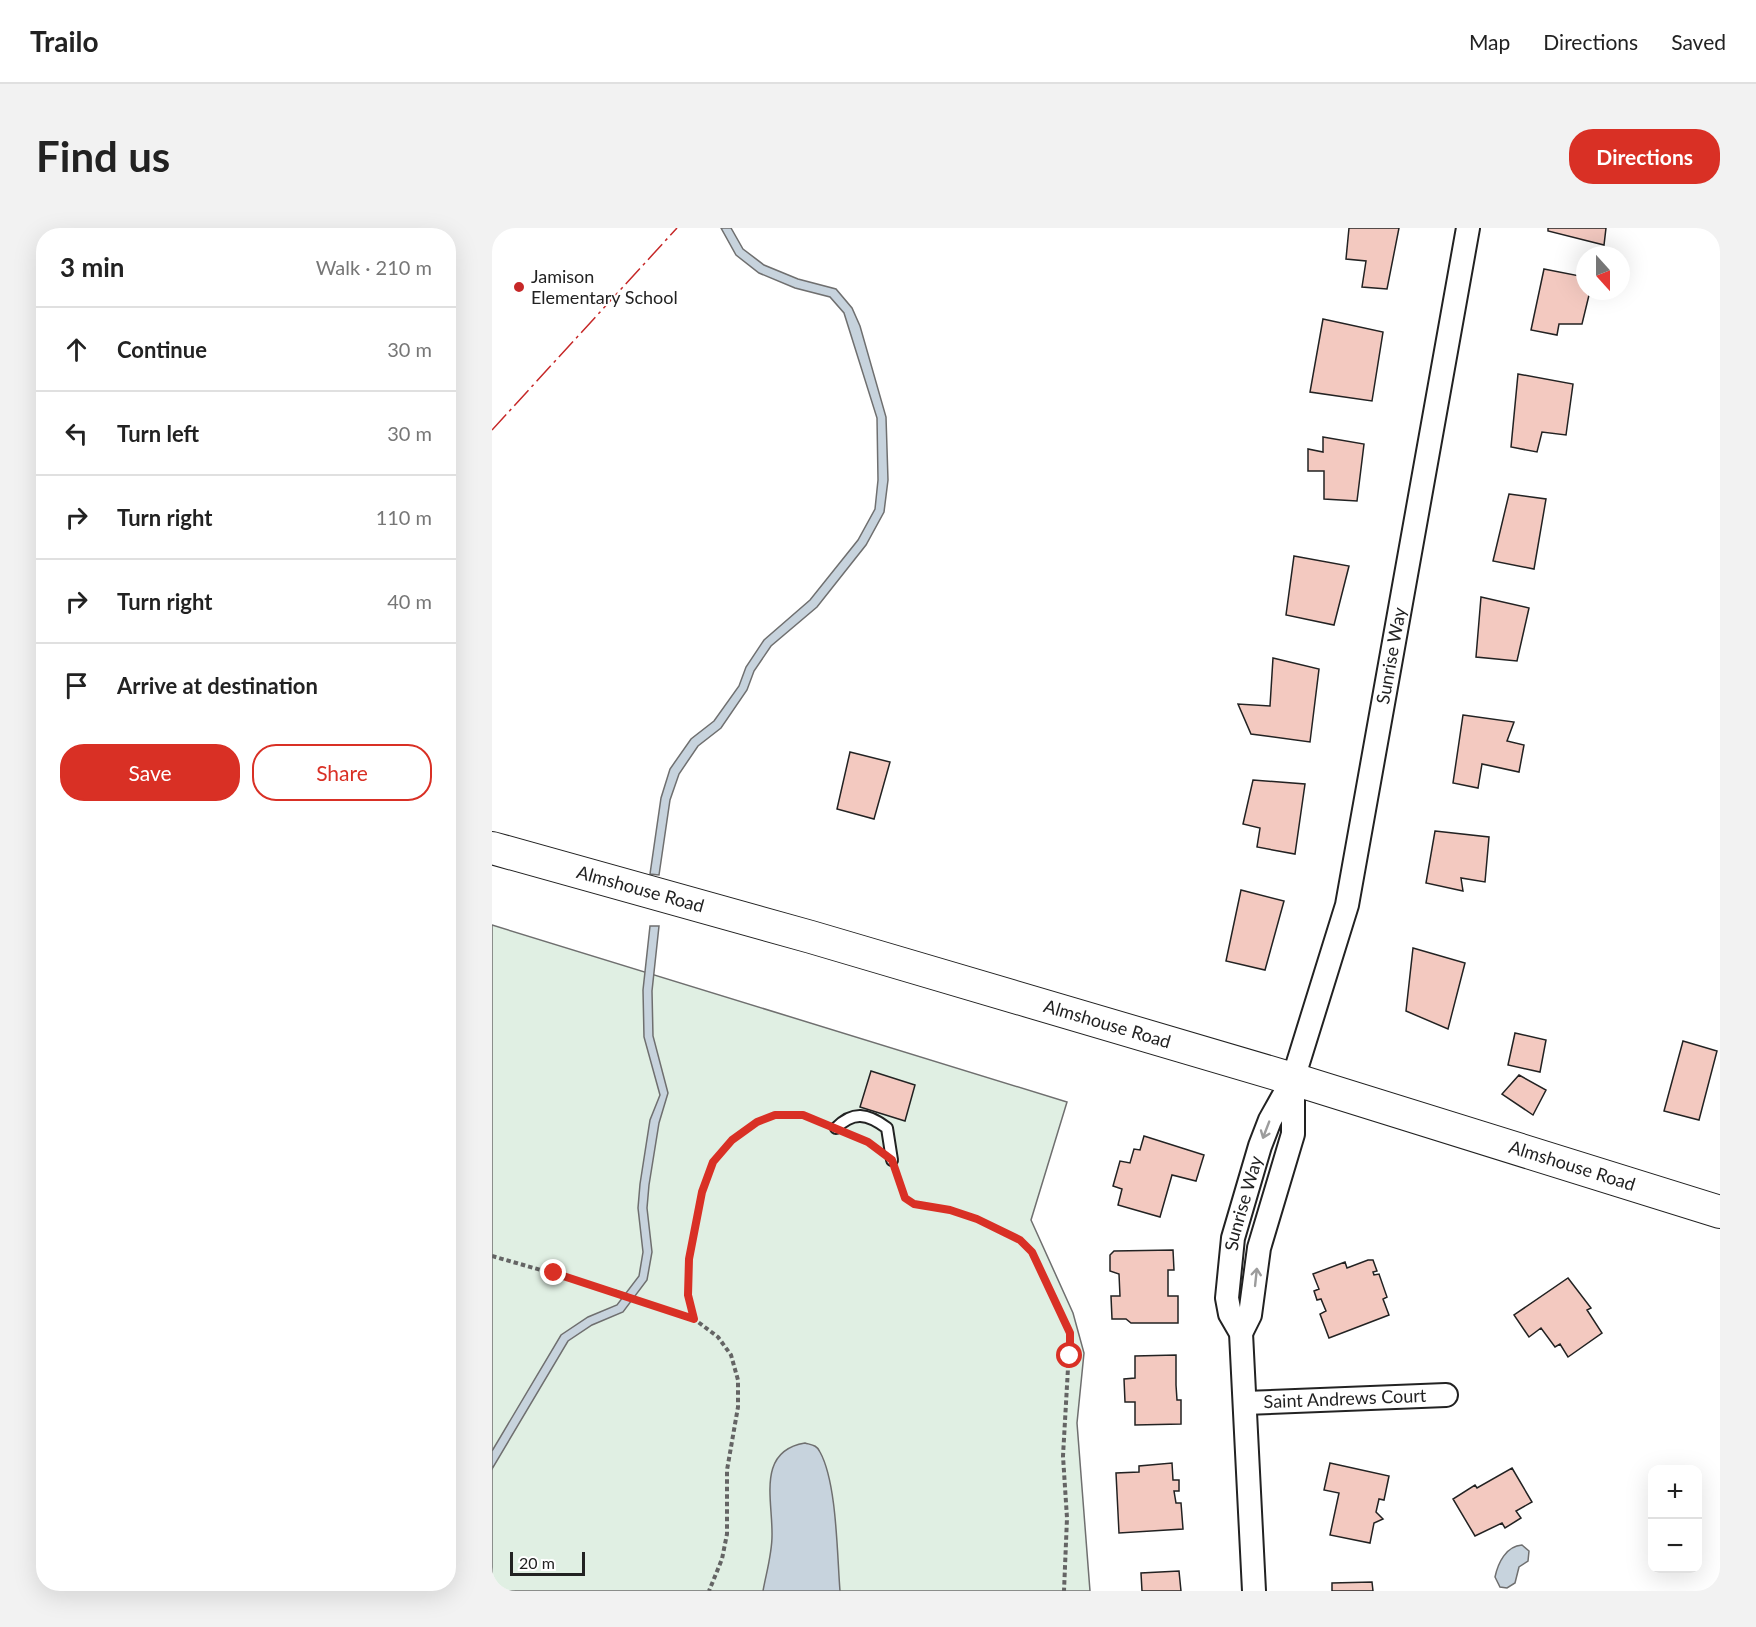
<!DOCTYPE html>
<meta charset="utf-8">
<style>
body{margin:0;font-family:Lato,sans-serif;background:#f2f2f2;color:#222}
.controls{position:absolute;right:18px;bottom:18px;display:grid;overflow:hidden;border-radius:12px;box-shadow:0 6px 24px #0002}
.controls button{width:54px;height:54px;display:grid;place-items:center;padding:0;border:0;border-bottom:2px solid #e0e0e0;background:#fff;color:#222;font:30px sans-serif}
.compass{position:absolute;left:1084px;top:18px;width:54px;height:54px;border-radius:50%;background:#fff;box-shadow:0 6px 24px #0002;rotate:159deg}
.scale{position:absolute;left:18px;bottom:15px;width:75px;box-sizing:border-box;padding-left:6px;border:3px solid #222;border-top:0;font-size:16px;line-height:21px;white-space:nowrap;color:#222;-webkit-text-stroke:4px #fff;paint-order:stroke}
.stop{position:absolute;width:18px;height:18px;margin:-14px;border:4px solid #d93025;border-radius:50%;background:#fff}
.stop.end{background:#d93025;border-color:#fff;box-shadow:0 2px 6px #0008}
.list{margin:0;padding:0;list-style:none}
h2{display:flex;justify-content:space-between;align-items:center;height:78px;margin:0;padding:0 24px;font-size:26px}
h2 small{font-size:20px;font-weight:400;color:#767676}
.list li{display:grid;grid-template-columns:39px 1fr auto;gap:18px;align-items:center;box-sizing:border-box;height:84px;padding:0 24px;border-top:2px solid #e0e0e0}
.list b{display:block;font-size:22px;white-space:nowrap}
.list em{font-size:20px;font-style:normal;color:#767676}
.actions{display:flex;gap:12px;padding:18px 24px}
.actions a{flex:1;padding:14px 0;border:2px solid #d93025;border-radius:24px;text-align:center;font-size:21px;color:#d93025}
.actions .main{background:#d93025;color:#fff}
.icon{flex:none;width:33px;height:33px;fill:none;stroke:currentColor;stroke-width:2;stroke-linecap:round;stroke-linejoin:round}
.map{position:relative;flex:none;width:1228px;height:1363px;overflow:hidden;border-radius:24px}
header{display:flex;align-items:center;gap:36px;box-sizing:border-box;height:84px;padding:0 30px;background:#fff;border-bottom:2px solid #e0e0e0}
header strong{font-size:28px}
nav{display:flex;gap:33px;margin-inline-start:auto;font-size:21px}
.intro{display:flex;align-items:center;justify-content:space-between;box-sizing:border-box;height:144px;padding:0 36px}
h1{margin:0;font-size:42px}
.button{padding:15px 27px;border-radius:24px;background:#d93025;color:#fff;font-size:21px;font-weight:700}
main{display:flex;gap:36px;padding:0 36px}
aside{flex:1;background:#fff;border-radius:24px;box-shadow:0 6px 24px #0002}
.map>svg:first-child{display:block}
.green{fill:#e0efe3;stroke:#6f6f6f;stroke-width:1.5}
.water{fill:#c7d3dd;stroke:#6f6f6f;stroke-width:1.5}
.building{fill:#f3c9c0;stroke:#222;stroke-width:1.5}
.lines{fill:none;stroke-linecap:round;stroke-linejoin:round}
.service-casing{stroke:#222;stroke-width:14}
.minor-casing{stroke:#222;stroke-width:26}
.secondary-casing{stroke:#222;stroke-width:34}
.path{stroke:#646464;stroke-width:4;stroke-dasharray:4.5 3;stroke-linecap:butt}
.service{stroke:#fff;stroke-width:10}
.minor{stroke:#fff;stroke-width:22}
.secondary{stroke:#fff;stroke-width:32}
.power{stroke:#c62828;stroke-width:1.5;stroke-dasharray:21 4.5 3 4.5;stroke-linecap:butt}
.oneway{stroke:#9c9c9c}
.route{stroke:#d93025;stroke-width:8}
.poi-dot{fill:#c62828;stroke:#fff;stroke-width:2}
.labels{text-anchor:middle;stroke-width:4.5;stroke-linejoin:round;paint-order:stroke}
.poi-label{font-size:18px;fill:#222;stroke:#fff;text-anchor:start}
.street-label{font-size:18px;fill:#222;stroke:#fff}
</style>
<header>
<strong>Trailo</strong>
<nav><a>Map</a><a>Directions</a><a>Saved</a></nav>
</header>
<div class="intro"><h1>Find us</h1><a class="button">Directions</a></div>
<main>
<aside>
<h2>3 min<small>Walk · 210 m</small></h2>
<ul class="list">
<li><svg class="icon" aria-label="ahead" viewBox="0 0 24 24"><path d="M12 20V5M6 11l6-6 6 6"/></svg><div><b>Continue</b></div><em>30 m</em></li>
<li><svg class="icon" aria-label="left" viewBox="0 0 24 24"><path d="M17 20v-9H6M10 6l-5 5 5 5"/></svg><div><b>Turn left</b></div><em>30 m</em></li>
<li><svg class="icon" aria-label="right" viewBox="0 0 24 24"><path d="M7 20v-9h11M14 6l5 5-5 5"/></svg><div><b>Turn right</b></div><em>110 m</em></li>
<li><svg class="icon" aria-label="right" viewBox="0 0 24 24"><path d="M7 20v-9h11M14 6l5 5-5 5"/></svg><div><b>Turn right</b></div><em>40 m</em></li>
<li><svg class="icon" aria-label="arrive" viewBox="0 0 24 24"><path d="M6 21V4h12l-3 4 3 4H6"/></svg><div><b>Arrive at destination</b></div></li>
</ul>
<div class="actions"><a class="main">Save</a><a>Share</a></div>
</aside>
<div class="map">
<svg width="1228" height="1363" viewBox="0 0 1228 1363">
<rect width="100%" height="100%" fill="#fff"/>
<path class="green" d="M0,697l575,177 -36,118 42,93 11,40 -7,70 13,168h-598z"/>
<path class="water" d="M229,0h10l12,21 21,16 34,14 38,10 16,19 8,18 26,91 2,63 -4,32 -18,33 -49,62 -46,39 -17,25 -7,19 -26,38 -23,18 -19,28 -9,26 -11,75 -9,-1 11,-76 9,-29 21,-30 23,-18 25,-35 7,-19 18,-27 46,-40 48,-60 17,-31 3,-29 -1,-62 -33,-105 -14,-16 -35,-9 -36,-15 -23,-18z
M158,698h9l-7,65 1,45 15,57 -9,30 -10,62 -2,23 5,44 -5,28 -24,32 -31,13 -24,16 -76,128v-18l69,-116 27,-18 29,-12 22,-29 4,-24 -5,-44 2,-24 10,-64 10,-25 -16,-58 -1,-47z
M313,1215c7,2 12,2 15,9 17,31 17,102 20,139h-77c3,-17 9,-37 9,-55 1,-35 -16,-85 33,-93z
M1030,1317l7,6 -1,10 -9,6 -4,16 -8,5 -7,-1 -5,-10c3,-14 11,-31 27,-32z"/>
<path class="building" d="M857,0h50l-12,61 -25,-2 4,-26 -20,-2z
M1056,0h58l-2,17 -56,-14z
M1052,41l41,8v14h5l-8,33h-23l-2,11 -26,-5z
M831,91l60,13 -11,69 -62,-9z
M1026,146l55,10 -7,51 -24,-3 -5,20 -26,-5z
M831,209l41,7 -7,57 -33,-2v-28h-16v-22l15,3z
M1017,266l37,5 -12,70 -41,-8z
M802,328l55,10 -15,59 -48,-10z
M989,369l48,11 -12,53 -41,-4z
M781,430l46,11 -9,73 -59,-8 -13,-30 32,2z
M971,487l51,7 -7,19 17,4 -5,27 -37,-8 -4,24 -25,-5z
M358,524l40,10 -16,57 -37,-10z
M761,552l52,4 -10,70 -38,-7 3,-19 -17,-4z
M943,603l54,6 -4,45 -24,-4 2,13 -37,-8z
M749,662l43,11 -19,69 -39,-9z
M921,720l52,15 -17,66 -42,-18z
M1023,805l31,7 -6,32 -32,-7z
M1191,813l34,10 -18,69 -35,-9z
M379,843l44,14 -10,36 -45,-14z
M1027,847l27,15 -13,25 -31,-21z
M652,908l60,19 -8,26 -24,-6 -12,42 -42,-12 4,-16 -9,-3 7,-25 10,2 4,-14 6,1z
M681,1022l1,20h-6v26h10v27h-47l-5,-4h-14l-1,-23h9l-1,-22 -9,-3v-16l4,-4z
M876,1032h5l4,11 -4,1 1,3 5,-1 8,23 -4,2 6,16 -60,23 -9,-24 6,-3 -5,-12 -4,1 -3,-9 5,-2 -6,-15 32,-12 2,6z
M1076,1050l23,30 -4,2 15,23 -34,24 -8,-13 -5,3 -14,-19 -12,9 -15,-22z
M684,1127v30l1,15h4v24l-46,1v-23h-10l-1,-23 11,-1v-22z
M680,1235l1,17h6v11h-5l2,12h5l2,26 -64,4 -3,-60 23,-1v-6z
M838,1235l59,13 -5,24 -5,-1 -3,13 7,7 -9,4 -4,20 -40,-8 9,-42 -15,-3z
M1020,1240l20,34 -16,9 5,7 -16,10 -3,-5 -27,13 -22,-37 22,-14 2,3z
M687,1343l2,20h-39l-1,-18z
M880,1354l1,9h-41v-8z"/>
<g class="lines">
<defs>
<path id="service" d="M344,900c17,-17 31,-15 51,0l5,32"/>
<g id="minor">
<path d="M749,1105l9,-18 9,-67 34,-114v-55"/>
<path id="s1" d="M753,1175l201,-8"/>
<path id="s2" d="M762,1363l-13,-258 -11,-19 -3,-16 6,-60 27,-92 10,-26 23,-41 54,-174 121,-677"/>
</g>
<g id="secondary">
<path id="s3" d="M0,620l319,89 482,142 427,133"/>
</g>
</defs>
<use href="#service" class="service-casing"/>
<use href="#minor" class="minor-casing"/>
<use href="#secondary" class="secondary-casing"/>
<path class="path" d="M361,907l18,8
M405,947l8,24 8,5 36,6 28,9 43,21 12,12 38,81 -7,123 4,62 -3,73
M0,1028l122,35 80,28 24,18 13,18 7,25v27l-11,63v64l-5,25 -13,32
M202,1091c-2,-9 -5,-18 -5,-27 -1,-32 8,-105 25,-131 25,-38 64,-56 107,-39"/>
<use href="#service" class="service"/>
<use href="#minor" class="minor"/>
<use href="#secondary" class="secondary"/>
<path class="power" d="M0,202l185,-202"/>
</g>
<defs><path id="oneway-shaft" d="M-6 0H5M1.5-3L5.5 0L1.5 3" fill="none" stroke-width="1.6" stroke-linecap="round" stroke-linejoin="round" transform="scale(1.5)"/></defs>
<g class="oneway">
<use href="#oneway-shaft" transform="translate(774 902) rotate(111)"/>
<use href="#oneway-shaft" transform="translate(764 1049) rotate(-84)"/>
</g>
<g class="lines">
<path class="route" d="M62,1045l140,46 -6,-24 1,-36 13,-67 11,-30 19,-22 25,-18 18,-7h28l65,27 24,18 13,38 9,6 36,6 27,9 43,21 12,12 38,81v23"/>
</g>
<circle class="poi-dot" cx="27" cy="59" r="6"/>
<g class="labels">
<g class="poi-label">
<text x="39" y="55">Jamison<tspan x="39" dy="21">Elementary School</tspan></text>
</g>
<g class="street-label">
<text dy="6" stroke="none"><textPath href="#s2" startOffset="963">Sunrise Way</textPath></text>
<text dy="6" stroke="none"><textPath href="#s3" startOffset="154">Almshouse Road</textPath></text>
<text dy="6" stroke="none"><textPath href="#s3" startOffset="640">Almshouse Road</textPath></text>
<text dy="6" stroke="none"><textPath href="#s3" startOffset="1126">Almshouse Road</textPath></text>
<text dy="6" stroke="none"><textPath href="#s2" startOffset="393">Sunrise Way</textPath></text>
<text dy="6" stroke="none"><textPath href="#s1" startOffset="100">Saint Andrews Court</textPath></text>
</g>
</g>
</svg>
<div class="controls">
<button>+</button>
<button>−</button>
</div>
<svg class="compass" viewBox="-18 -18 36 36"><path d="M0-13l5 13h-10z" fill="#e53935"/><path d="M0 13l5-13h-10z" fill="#767676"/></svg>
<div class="scale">20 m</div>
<div class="stop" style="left:578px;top:1128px"></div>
<div class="stop end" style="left:62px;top:1045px"></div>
</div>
</main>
